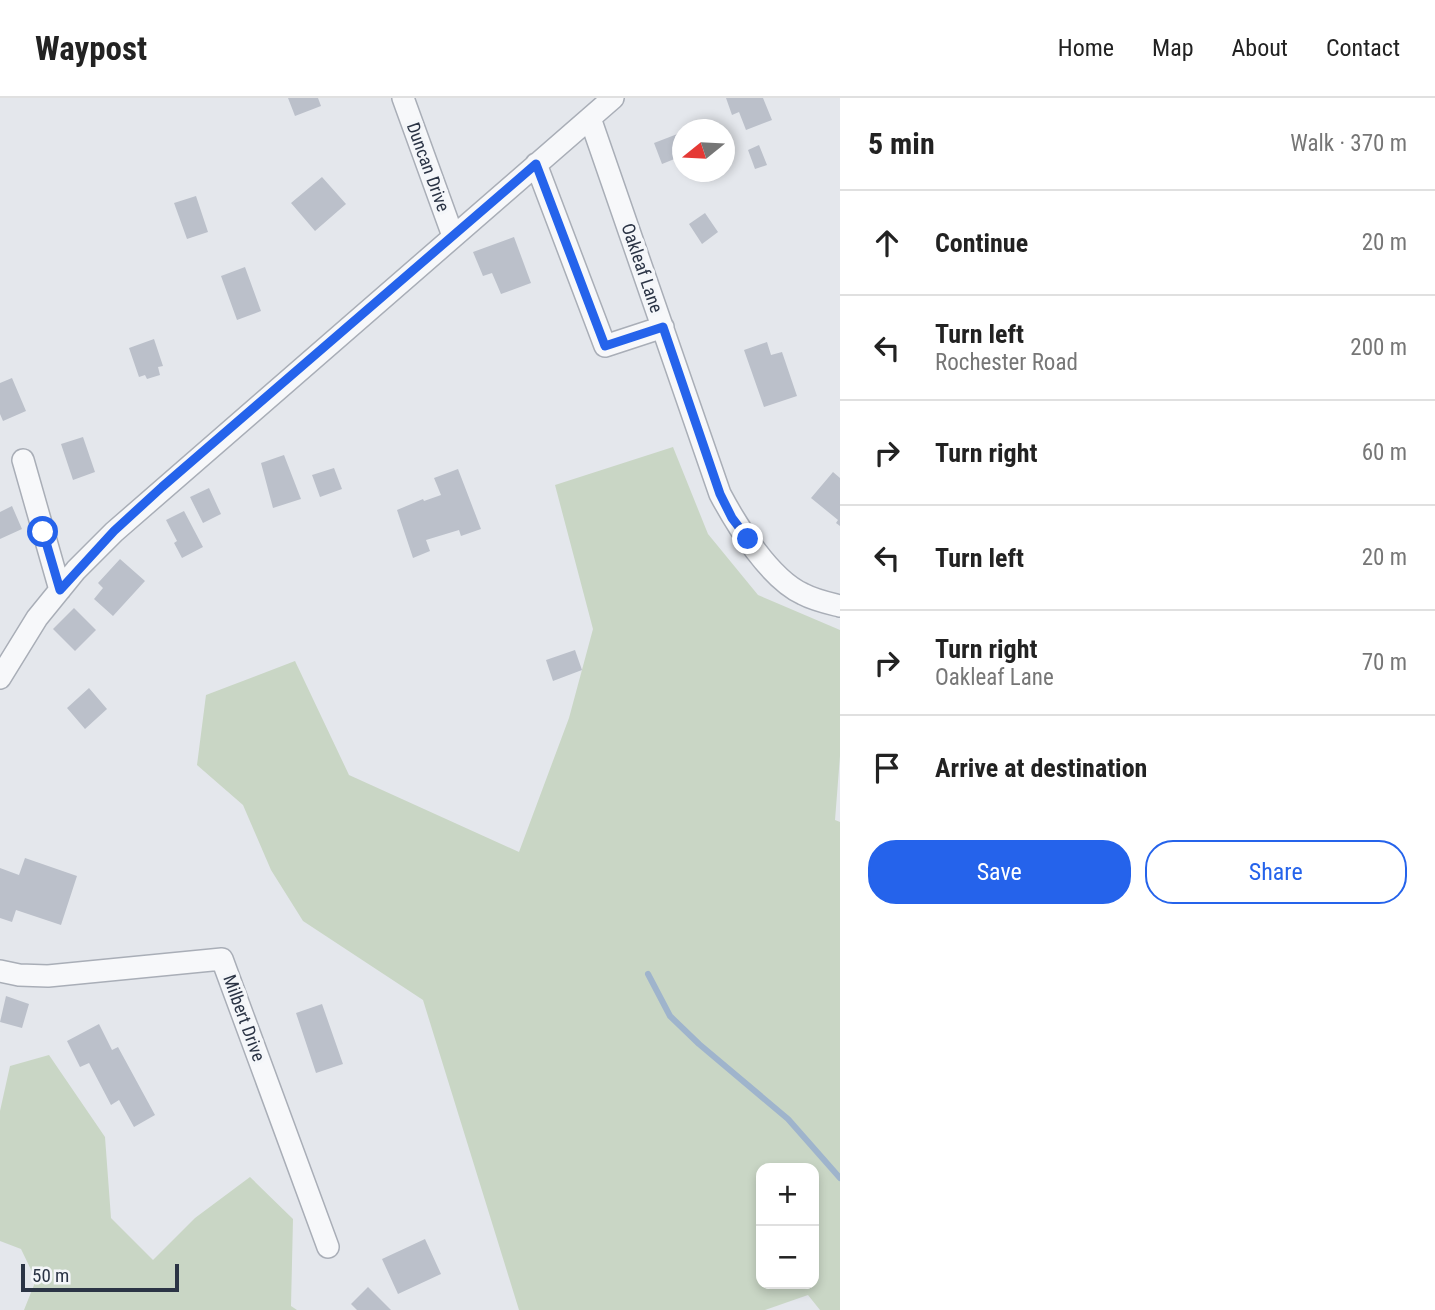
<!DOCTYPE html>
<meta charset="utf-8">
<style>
body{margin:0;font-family:"Roboto Condensed",sans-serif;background:#f6f6f6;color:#222}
.controls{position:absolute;right:21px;bottom:21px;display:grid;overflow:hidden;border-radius:14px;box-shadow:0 4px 10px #0003}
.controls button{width:63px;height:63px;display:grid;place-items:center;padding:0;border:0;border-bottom:2px solid #e0e0e0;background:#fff;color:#222;font:35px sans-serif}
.compass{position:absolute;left:672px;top:21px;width:63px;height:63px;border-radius:50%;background:#fff;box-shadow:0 4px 10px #0003;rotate:252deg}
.scale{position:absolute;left:21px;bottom:18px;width:158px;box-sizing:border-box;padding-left:7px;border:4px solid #2b3445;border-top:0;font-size:19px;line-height:24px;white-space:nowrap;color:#2b3445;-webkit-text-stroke:5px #f4f6f9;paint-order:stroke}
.stop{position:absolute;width:21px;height:21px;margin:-16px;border:5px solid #2563eb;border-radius:50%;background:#fff}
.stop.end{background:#2563eb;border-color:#fff;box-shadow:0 2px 7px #0008}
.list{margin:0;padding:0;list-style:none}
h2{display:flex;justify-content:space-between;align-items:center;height:91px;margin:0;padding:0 28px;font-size:30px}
h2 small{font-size:23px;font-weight:400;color:#767676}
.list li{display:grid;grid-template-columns:46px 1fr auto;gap:21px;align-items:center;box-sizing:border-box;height:105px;padding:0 28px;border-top:2px solid #e0e0e0}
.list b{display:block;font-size:26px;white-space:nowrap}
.list p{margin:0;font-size:23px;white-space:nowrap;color:#767676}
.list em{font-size:23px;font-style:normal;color:#767676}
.actions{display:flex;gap:14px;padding:21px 28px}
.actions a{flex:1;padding:16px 0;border:2px solid #2563eb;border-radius:28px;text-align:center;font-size:24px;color:#2563eb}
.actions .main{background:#2563eb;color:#fff}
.icon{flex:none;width:38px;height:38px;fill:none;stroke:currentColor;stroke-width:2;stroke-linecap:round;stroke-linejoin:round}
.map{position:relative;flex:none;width:840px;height:1212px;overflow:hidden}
header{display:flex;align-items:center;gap:42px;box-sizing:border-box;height:98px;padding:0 35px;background:#fff;border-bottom:2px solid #e0e0e0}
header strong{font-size:33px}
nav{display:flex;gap:38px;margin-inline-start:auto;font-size:24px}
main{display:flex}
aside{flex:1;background:#fff}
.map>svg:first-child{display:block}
.green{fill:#c9d6c5;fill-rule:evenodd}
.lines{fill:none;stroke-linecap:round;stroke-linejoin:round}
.stream{stroke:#9fb4cc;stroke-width:6}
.building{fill:#bbc0ca}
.minor-casing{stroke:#a9aeb7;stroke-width:24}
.minor{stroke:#f7f8fa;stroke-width:21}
.route{stroke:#2563eb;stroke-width:9}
.labels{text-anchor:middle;stroke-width:7;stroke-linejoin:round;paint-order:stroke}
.street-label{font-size:18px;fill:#2b3445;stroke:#f4f6f9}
</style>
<header>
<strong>Waypost</strong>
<nav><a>Home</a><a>Map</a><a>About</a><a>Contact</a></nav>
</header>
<main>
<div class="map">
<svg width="840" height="1212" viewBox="0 0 840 1212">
<rect width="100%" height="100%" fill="#e4e7ec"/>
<path class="green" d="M673,349l35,87 50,61 82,35v126l-5,64 5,2v488h-20l-12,-15 -43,15h-246l-96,-310 -120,-79 -32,-51 -28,-65 -46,-40 9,-70 89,-34 54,114 170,77 50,-134 24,-89 -38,-144zM761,1070h53v116h-53z
M49,957l56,82 6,81 42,42 42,-42 55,-41 43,42 -2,87 6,4h-273l12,-30 -15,-31 -21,-8v-130l10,-45z"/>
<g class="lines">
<path class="stream" d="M648,876l22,42 29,28 89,75 52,59"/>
</g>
<path class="building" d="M288,0h30l3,8 -26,10z
M726,0h37l9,22 -26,10 -7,-18 -7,3z
M680,35l2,23 -20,8 -8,-21z
M759,47l8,20 -12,4 -7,-19z
M322,79l24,27 -31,27 -24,-28z
M196,98l12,36 -21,7 -13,-36z
M705,115l13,19 -16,12 -13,-20z
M514,139l17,46 -30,11 -9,-21 -9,3 -10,-24z
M245,169l16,44 -24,9 -16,-44z
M154,241l9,27 -5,1 2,8 -13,4 -2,-4 -6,2 -10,-29z
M767,244l4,13 11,-3 15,44 -33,11 -20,-57z
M12,280l14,33 -23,10 -3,-7v-31z
M83,339l12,35 -22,8 -12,-36z
M284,357l17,44 -28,9 -12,-45z
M334,370l8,21 -22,8 -8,-22z
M458,371l23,60 -20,7 -2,-6 -33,10 4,11 -17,7 -16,-48 26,-11 1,2 17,-6 -7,-17z
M833,374l7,6v48l-4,-3 2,-3 -27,-22z
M209,390l12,26 -18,9 -13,-26z
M12,408l10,23 -22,10v-27z
M184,413l19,36 -21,11 -8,-15 3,-2 -11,-21z
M120,461l25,22 -32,35 -19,-17 9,-11 -5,-5z
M74,510l22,22 -21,21 -22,-22z
M575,552l7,20 -29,11 -7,-21z
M89,590l18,21 -22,20 -18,-21z
M25,760l52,18 -16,49 -45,-15 -4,12 -12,-4v-50l19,7z
M6,898l23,8 -7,24 -22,-6z
M322,906l21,60 -27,9 -20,-60z
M99,926l13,26 6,-3 37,68 -21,12 -15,-27 -8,5 -22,-42 -9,4 -13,-26z
M425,1141l16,35 -43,20 -16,-35z
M368,1189l23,23h-34l-6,-6z"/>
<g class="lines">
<defs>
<path id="minor" d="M403,0l50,138
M590,20l130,376c17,32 50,85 83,100 11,6 25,9 37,12
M536,66l69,182 58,-19
M23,362l37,130
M0,580l37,-60 39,-48 38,-38 499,-434
M0,873l19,4 29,1 174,-17 106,288"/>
</defs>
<use href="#minor" class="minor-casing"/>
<use href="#minor" class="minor"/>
</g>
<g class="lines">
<path class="route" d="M43,434l17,58 54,-59 48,-44 374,-323 69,182 58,-19 57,167 12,24 16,21"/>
</g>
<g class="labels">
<g class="street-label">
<text transform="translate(428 69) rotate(70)" y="6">Duncan Drive</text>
<text transform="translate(642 170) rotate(71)" y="6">Oakleaf Lane</text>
<text transform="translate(244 920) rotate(70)" y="6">Milbert Drive</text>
</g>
</g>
</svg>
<div class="controls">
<button>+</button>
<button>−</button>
</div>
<svg class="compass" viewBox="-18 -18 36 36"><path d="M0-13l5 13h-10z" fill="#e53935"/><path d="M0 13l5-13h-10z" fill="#767676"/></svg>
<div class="scale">50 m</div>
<div class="stop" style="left:43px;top:434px"></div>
<div class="stop end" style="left:748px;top:441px"></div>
</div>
<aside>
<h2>5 min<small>Walk · 370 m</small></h2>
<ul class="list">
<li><svg class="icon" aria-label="ahead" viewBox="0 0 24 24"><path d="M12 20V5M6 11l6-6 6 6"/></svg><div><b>Continue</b></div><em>20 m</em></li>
<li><svg class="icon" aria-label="left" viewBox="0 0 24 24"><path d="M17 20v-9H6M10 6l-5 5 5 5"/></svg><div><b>Turn left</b><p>Rochester Road</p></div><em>200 m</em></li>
<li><svg class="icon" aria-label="right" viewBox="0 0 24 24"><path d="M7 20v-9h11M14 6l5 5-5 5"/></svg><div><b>Turn right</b></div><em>60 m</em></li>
<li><svg class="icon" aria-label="left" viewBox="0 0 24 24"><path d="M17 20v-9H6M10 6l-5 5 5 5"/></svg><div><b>Turn left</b></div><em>20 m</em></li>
<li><svg class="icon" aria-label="right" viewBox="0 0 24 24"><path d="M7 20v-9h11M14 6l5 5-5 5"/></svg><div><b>Turn right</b><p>Oakleaf Lane</p></div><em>70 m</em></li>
<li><svg class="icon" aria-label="arrive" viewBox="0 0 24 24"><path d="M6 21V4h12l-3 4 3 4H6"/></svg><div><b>Arrive at destination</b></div></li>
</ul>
<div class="actions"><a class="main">Save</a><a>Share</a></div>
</aside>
</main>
